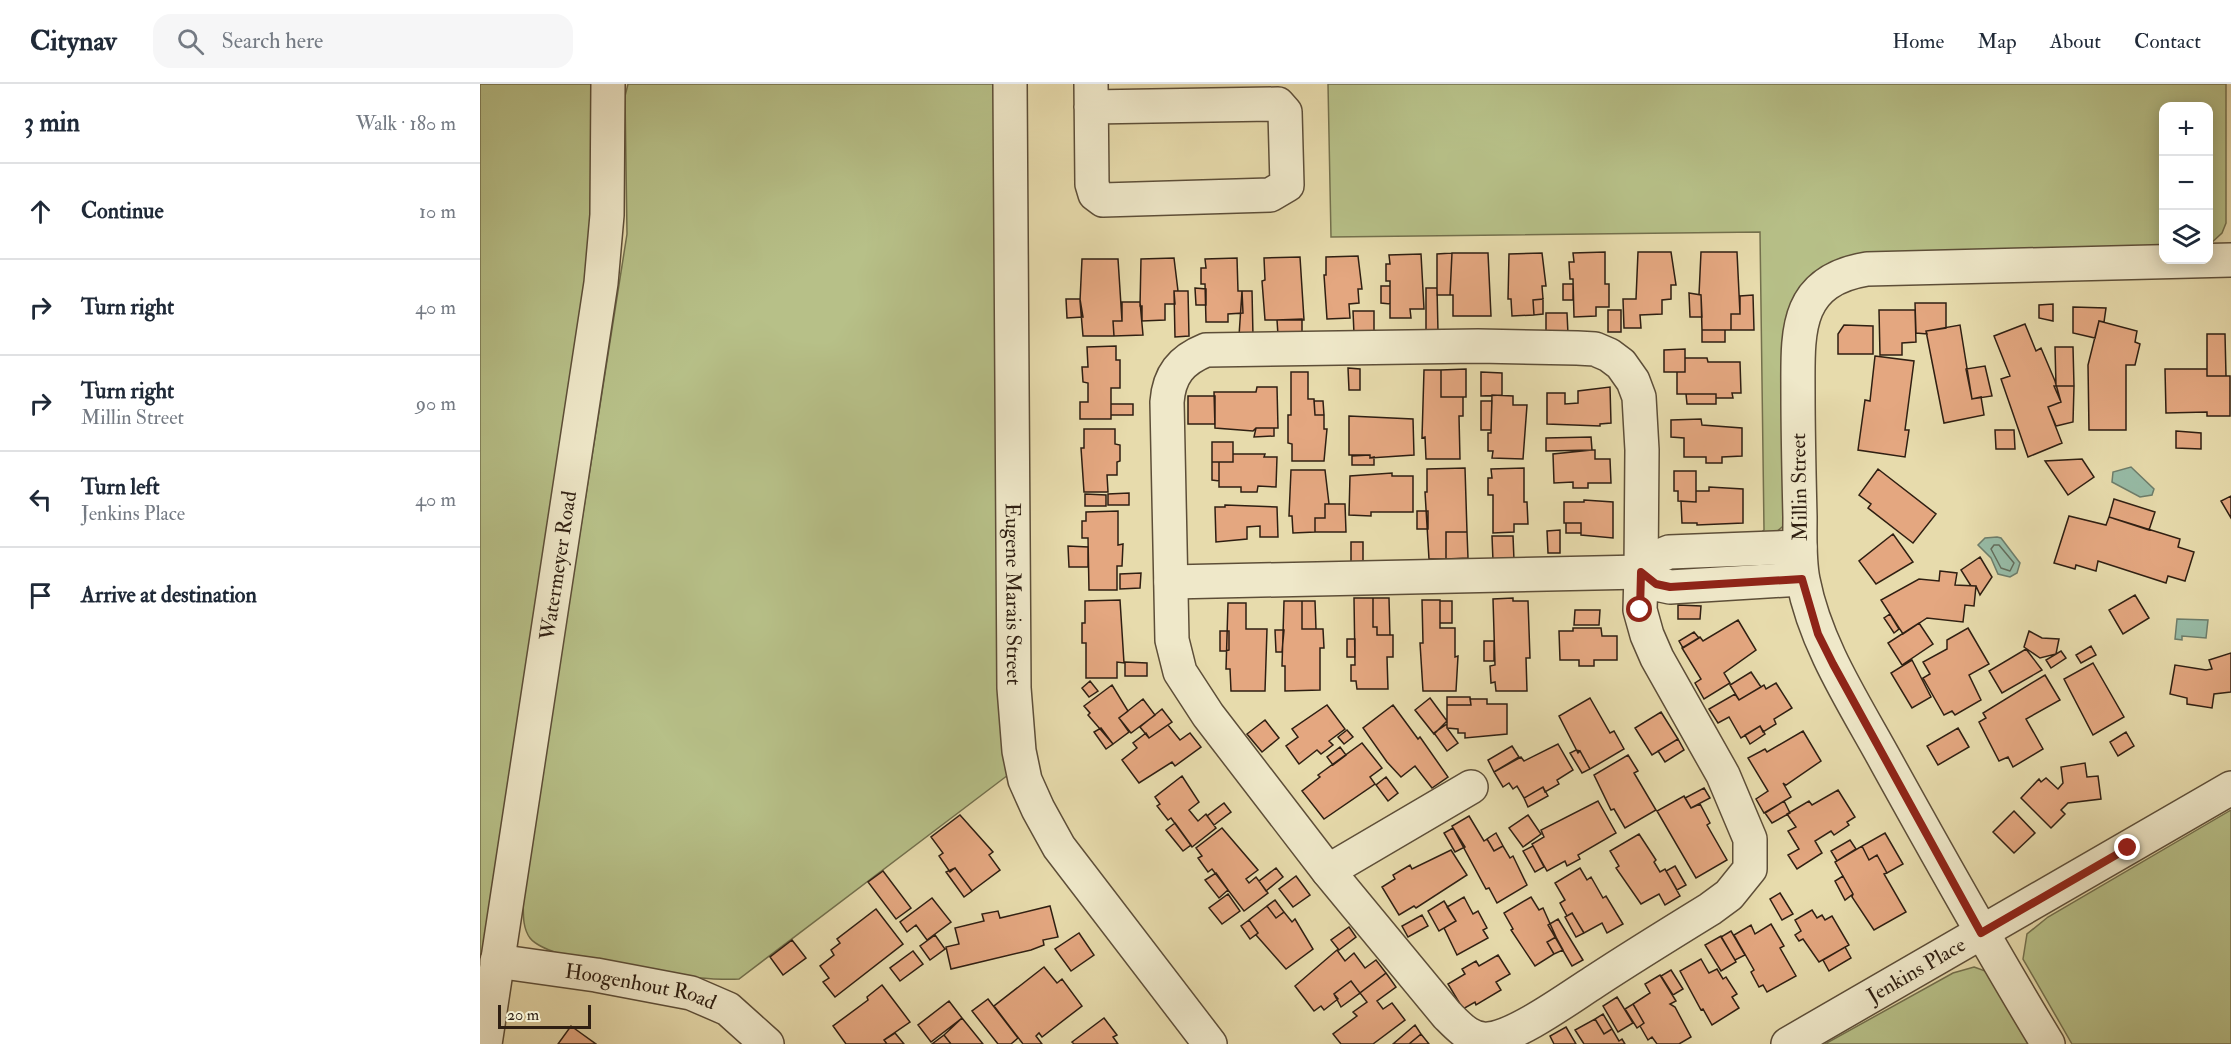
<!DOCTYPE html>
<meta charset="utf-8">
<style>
body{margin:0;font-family:"IM FELL Double Pica",serif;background:#f6f6f7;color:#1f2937}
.controls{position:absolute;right:18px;top:18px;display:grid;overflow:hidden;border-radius:12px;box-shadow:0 3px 15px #0003}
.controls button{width:54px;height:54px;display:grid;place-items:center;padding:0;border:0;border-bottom:2px solid #e0e1e3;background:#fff;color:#1f2937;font:30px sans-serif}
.scale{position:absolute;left:18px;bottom:15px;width:93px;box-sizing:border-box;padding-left:6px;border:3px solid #2f1f12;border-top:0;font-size:16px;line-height:21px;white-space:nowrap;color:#2f1f12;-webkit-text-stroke:4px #efe8c9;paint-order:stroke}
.stop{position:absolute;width:18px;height:18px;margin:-14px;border:4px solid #8f2418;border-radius:50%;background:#fff}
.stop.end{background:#8f2418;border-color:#fff;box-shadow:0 2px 6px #0008}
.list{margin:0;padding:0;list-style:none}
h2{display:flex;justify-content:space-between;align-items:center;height:78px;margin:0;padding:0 24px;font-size:26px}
h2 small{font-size:20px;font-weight:400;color:#747a83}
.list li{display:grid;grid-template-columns:39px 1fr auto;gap:18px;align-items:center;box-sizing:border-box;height:96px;padding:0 24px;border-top:2px solid #e0e1e3}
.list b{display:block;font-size:22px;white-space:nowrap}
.list p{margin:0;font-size:20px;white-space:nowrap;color:#747a83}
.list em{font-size:20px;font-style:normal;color:#747a83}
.icon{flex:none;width:33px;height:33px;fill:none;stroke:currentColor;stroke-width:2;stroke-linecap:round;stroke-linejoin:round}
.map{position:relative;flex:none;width:1751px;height:960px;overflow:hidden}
header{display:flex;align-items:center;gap:36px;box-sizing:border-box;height:84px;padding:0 30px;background:#fff;border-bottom:2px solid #e0e1e3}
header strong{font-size:28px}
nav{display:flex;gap:33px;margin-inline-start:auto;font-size:21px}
.search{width:420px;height:54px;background:#f6f6f7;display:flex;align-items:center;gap:15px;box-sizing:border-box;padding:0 21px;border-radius:18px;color:#747a83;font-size:22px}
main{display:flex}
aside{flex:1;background:#fff}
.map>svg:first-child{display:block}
.green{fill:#b7c088;stroke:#73704d;stroke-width:1.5}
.water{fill:#97bba6;stroke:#6d7d6b;stroke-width:1.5}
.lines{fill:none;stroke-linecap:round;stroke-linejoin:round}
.shore{stroke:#636d5c;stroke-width:1.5}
.building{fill:#e4a780;stroke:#2f1f12;stroke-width:1.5}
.minor-casing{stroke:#5d4e38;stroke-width:36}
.minor{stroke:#efe8c9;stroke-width:33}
.route{stroke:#8f2418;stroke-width:8}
.labels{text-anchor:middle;stroke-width:4.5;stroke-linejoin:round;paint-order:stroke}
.street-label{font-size:21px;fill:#2f1f12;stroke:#efe8c9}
</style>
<header>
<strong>Citynav</strong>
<div class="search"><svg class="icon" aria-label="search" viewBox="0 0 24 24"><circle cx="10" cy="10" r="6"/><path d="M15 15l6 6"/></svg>Search here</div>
<nav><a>Home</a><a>Map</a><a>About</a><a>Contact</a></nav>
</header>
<main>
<aside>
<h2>3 min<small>Walk · 180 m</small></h2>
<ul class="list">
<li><svg class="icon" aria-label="ahead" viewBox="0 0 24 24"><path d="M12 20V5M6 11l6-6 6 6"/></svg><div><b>Continue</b></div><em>10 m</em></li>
<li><svg class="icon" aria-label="right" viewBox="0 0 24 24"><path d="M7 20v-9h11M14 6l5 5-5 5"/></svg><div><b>Turn right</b></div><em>40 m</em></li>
<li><svg class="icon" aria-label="right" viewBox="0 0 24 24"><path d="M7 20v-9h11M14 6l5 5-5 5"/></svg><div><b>Turn right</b><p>Millin Street</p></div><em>90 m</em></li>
<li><svg class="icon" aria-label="left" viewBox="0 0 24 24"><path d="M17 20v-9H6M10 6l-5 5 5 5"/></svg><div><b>Turn left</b><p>Jenkins Place</p></div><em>40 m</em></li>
<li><svg class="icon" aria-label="arrive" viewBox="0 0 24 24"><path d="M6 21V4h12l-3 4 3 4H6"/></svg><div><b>Arrive at destination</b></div></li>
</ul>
</aside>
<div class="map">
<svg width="1751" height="960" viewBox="0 0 1751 960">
<rect width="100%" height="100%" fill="#e7dbac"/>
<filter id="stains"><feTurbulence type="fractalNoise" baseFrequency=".00333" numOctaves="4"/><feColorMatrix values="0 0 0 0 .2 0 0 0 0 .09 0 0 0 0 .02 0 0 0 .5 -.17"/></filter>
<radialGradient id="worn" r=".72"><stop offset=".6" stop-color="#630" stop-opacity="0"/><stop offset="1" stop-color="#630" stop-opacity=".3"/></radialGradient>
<path class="green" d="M0,0h117l-5,196 -112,699z
M148,0h366l18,688 -273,207c-35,3 -189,-15 -209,-41 -9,-12 -6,-29 -7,-44l104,-660 -2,-138z
M848,0h898v139l-4,10 -13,12 -1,-139h-44l-1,145 -340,19 -35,252 -13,11 -18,3 7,-6 -4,-298 -429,5z
M1751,726v234h-159l-49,-85 4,-25 21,-17z
M1494,883l17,6 46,71h-212l128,-71z"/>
<path class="water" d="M1651,383l23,22 -2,6 -12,2 -28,-15 1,-10z
M1517,453l4,1 19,25 -3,10 -7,4 -12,-3 -7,-16 -13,-13 7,-7z
M1697,535l31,1 -2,18 -24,-2v4l-7,-1z"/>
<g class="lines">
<path class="shore" d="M1514,461h5l15,18 -4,8 -9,-3 -10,-19z"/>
</g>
<path class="building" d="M1125,168v32h4v23h-13v9l-22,1 -1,-38h-3l-1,-17h5l-1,-9z
M1158,168h33l5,33h-5v14l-9,1v14l-22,1 1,13h-17l-1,-29h13z
M1221,168h36l3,62h-9v16h-29l-1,-35h-2z
M972,169h36l3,63h-38v-21h-3z
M972,169l-2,42h-13v-41z
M1062,169l4,33h-4l1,13 -10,1 1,15 -22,1 -1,-17h-3l1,-45z
M941,170l3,55h-14l1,9h-21v-37h-4v-17h4l-1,-9z
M878,172l4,33h-4l1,14 -10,1 1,14 -23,1 -3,-44h2v-18z
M820,173l4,63h-39l-3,-39 3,-1 -1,-22z
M694,174l4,33h-4l1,13h-10v16l-23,1v-15h-2l1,-47z
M757,174l1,33h4l1,22 -15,1v8h-22l-1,-38h-4v-16h5l-1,-9z
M602,175h36l4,62h-9l1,15h-31l-3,-35z
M1083,200h10v16h-10z
M901,202h9v18l-9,-1z
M715,204l11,1v16h-10z
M946,204h11l1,44h-12z
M694,207h14l1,45 -14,1z
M762,207h10l1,45h-14z
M1209,209l12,2 1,22h-12z
M1273,211l1,35h-23v-16h9v-18z
M586,215h14l3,18 -16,1z
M1063,215v15l-9,1 -1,-15z
M642,218h18l3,33 -29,1 -1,-15h9z
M1435,219h31v25l-20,3 1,3 -11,-1z
M1573,220v17l-14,-3v-13z
M1593,223l33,1 -2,14 -5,-1 -4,17 -22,-5z
M1128,226h13v22h-13z
M1399,226h36l1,32 -14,1v12h-22z
M873,227h21v23h-20z
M1066,229h21l1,21 -22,-1z
M822,235v16h-24l-1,-15z
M1619,237l38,10 -2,11 5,2 -5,21h-9v65h-37l-1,-65z
M1545,240l11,27 5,-3 14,33 6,21 -13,5 14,36 -34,14 -27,-78 9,-3 -16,-40z
M1364,241l29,1v28h-35v-20z
M1480,241l12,74 9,-2 3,18 -40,8 -18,-92z
M1222,246h23v12h-23z
M1727,250h18l1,42h-19z
M636,262v14h4v28h-9v31h-31v-17h8v-19l-5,-1 -1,-15h6l-1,-20z
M1575,263h18l1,39h-18z
M1205,265v23h-21v-22z
M1395,272l39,5 -9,69h4l-4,27 -47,-7 7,-50 5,1z
M1205,274h22l1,4h32l1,31h-9l1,5h-17v-4h-39v-22h8z
M1505,282l7,30 -20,3 -6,-30z
M868,284l12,1v21h-11z
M986,285v28h-25v-27z
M1685,285h42v7h23v40h-23v-4l-41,1z
M944,286h17v27h22v19h-4l1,43h-34l-1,-22 -3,1z
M811,288h17v27h6l1,16h9v14h3l-3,32h-32v-17l-4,-1v-28h3z
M1001,288l21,1v22l-21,1z
M1574,302h20l-1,36 -17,4 -8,-19 13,-5z
M777,303h20l1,41h-22l-3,3 -38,-3 -1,-36h42z
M1130,303l1,36 -11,1v2l-53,-2v-31h18v11l13,-1v-12z
M1206,310h30v10h-29z
M1012,311l21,1v9h14l-4,54 -31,-1 1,-7h-5v-18h3z
M708,312h27v28h-27z
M834,317h9l1,14h-9z
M1001,317h11l-1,29h-10z
M631,320h22v11h-22z
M869,332l64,3 1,36 -44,3v-3h-21z
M1221,335l1,6 40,3v28l-20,1v6h-16v-6h-22v-19l-13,-1v-17z
M776,344h18v8l-20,1z
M604,345h31v15l5,1v16l-3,1v13h-10l1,17h-24l-3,-44h3z
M1515,346h19l1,19h-19z
M1696,347l25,2v16l-25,-1z
M1111,353l1,13 -46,1v-13z
M732,358h21v20h-21z
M1112,366h3v9h15l1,24h-23v5h-15v-6l-19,1 -1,-29z
M753,370h32l-1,3h13l-1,30 -18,-1 -1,6h-16v-5h-22v-25h14z
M890,371v3l4,-1v8h-22v-9z
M1602,375l12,18 -26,18 -23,-34z
M732,378h7v19l-7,-1z
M985,384l2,64h-21v27h-17l-4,-67h2v-23z
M1044,384v34h3l1,22h-14v8l-21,1v-38h-5v-17h4l-1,-9z
M1398,385l58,45 -23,29 -45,-35 3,-4 -12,-9z
M811,386h34l4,34h-4v14h-10v14l-22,1 -1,-17h-3z
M1194,387h22v31l-18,-1v-10h-4z
M912,389v3h21v36h-42v4l-22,-1 1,-39z
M1229,403l34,2v34l-46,2v-2h-15l-1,-22 15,1v-11h13z
M649,409v12h-21v-11z
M605,410l21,1v11h-21z
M1751,412v22l-10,-17z
M1634,415l41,13 -6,18 -40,-13z
M1104,416l29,2v36l-32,-3v-12h-17v-21h20z
M845,420h20l1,28h-31v-14h10z
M745,421l52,2 1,30h-18v-11l-13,1v12l-31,3 -1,-35h10z
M638,427v34l5,-1 -1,22h-5v24h-28l-1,-52h-6v-17h4v-9z
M937,427h11v18h-11z
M1589,432l37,9 3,-8 71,22 -2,8 16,5 -9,29 -17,-5 -2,7 -68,-22 -2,10 -20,-6 -1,4 -21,-6z
M1086,439h15v10h-15z
M1080,446v23h-12l-1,-22z
M966,448h21l1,26 -22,1z
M1413,450l20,28 -37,22 -17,-23z
M1012,452h21l1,24 -21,1z
M871,458h12v24h-12z
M588,462l20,1v20h-19z
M1500,473l12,20 -12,18 -4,-9h-5l-10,-16z
M1460,487l17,2 -2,12 21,1 -2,20 -9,-1 -2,17 -36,-4 -24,16 -22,-34 38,-21 20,2z
M661,489l-1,15 -20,1v-15z
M1655,511l14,23 -26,16 -14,-24z
M874,514h19v29h4v8h16v22h-6l1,32h-31l-1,-8h-5v-16h4z
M893,514h16l1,37h-13v-8h-4z
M1033,514v3h15l2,57h-4l1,33h-31l-1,-9 -4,1 -1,-17 5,-1 -2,-66z
M640,516l4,63 -7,-1v16h-31v-35h-4v-20h3v-22z
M942,516h18v28h15v29l3,-1 -2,35h-33l-3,-48h3z
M804,517h18v28h21l1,19h-4v42l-35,1v-25h-3z
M822,517h13l1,28h-14z
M960,517h12v22h-12z
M748,519h18v26h21l-2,62h-34l-1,-22h-4z
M1198,521l23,1 -1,13h-22z
M1095,526h25l-1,15h-25z
M1410,530l9,15 -5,4 -10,-15z
M1258,536l18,30 -32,23 6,10 -26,16 -9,-16 6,-4 -19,-31 18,-11 3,4z
M1439,539l14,21 -31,21 -14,-22z
M1093,544h28l1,8h15v24h-23v6h-15v-6h-19l-1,-29h14z
M1488,544l21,36 -20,11 12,25 -26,15 -3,-4 -8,4 -21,-37 7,-4 -7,-12 24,-13v-9z
M795,546h9l-2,22h-6z
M740,547h9v19l-3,1h-6z
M1549,547l13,7 17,1 -3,15 -16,4 -16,-11z
M1214,548l5,6 -16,10 -4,-7z
M867,555h8v18h-8z
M1004,557h10v20h-10z
M1611,562l5,9 -15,8 -5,-8z
M1546,565l16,21 -40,23 -13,-22z
M1581,567l5,7 -15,10 -5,-8z
M1751,569v39l-17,2 -2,14 -25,-4v-6l-17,-4 5,-29 31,5 6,-1 -3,-9z
M1432,576l19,37 -19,11 -21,-35z
M645,578l22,1v13h-22z
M1613,579l31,54 -31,18 -29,-56z
M1271,588l10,15 -22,13 -9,-15z
M1565,591l15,25 -34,19 17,30 -30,18 -5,-10 -9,4 -20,-39 7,-4 -3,-5z
M610,597l8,10 -9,6 -7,-9z
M1296,599l16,25 -18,11 2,5 -13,8 -3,-6 -19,12 -12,-21 -11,6 -9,-14 26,-15 4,6 25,-15 2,4z
M632,601l16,26 -9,7 10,14 -16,12 -25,-29 2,-2 -6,-7z
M967,613h23l1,8h-24z
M950,614l17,23 -13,13 -19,-24z
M1110,614l20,35 4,-2 10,18 -34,20 -10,-18 -2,2 -19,-37z
M663,615l12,16 -24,18 -12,-15z
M990,615h17v5h20v30l-42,4v-5h-7v-4l-11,-1v-23h24z
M847,621l18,24 -16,12 4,4 -12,9 -4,-4 -18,14 -13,-18 12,-9 -6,-8z
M913,621l25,34 2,-2 28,40 -16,11 -17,-22 -14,11 -14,-15 -24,-34z
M682,625l10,13 -23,16 -9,-11z
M1181,628l17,27 -26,16 -17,-27z
M785,636l14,18 -17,14 -15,-18z
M967,640v4l11,15 -11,8 -13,-18z
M688,641l12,15 10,-7 11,14 -26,19 -3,-4 -33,21 -17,-23 15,-12 -4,-5 13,-10 3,5z
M1280,642l5,8 -15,10 -5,-9z
M621,644l12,16 -7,5 -12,-17z
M1478,644l11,19 -31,18 -11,-19z
M867,646l6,7 -9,7 -6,-7z
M1323,647l18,30 -35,24 -3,-2 8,14 -27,16 -8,-14 12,-8 -20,-33 17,-9 2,3z
M1646,648l8,14 -16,10 -8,-14z
M1198,655l6,11 -19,12 -7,-11z
M882,659l20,25 -12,9 5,7 -51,35 -22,-28 18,-14 -2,-2z
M1078,660l15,26 -16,10 2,4 -14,8 -2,-5 -19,11 -7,-12 -4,3 -4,-6 -6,4 -9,-15 27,-15 3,4z
M1032,662l7,11 -25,15 -6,-12z
M860,663l6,8 -13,10 -6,-8z
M1096,666l4,1 10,18 -8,4 -12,-20z
M1148,671l10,16 -4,2 22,37 -31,18 -11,-19 -3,1 -17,-35z
M1605,679l2,14 11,-1 3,23 -33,4 -7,7 4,4 -14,14 -30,-30 18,-19 2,3 5,-4 12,11 5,-6 -2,-16z
M702,692l17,26 -10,8 9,11 8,-7 10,14 -24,19 -21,-29 -3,2 -11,-14 3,-2 -5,-7z
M906,693l12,16 -10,8 -12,-16z
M1063,703l5,9 -20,11 -4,-9z
M1224,704l6,10 -19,10 -6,-10z
M1358,706l17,27 -8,5 2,3 -15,10 -3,-4 -16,10 7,12 -25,16 -9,-14 11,-6 -11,-18 8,-4 -9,-13 22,-13 3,4z
M1204,712l7,12 9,-4 10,19 -3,2 20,35 -31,18 -39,-67z
M1118,717l18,32 -38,22 2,4 -13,7 -2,-5 -18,10 -15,-27 12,-7 -3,-7z
M1304,717l6,12 -18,10 -7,-10z
M744,719l7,9 -17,13 -7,-9z
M1534,727l21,22 -21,20 -21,-21z
M480,731l33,37 -4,3 11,15 -28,21 -17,-23 -5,4 -11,-16 4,-3 -12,-16z
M1048,731l13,19 -18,13 -14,-19z
M989,732l15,25 3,-2 7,12 9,-5 7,12 3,-2 14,29 -30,18 -8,-15 -3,1 -34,-63z
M695,739l16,22 -8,6 -17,-21z
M742,744l36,42 -12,9 3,4 7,-6 12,16 -24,18 -32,-42 -4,3 -10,-14 4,-2 -6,-8z
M973,744l12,19 -10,5 -11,-19z
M1016,749l7,13 -9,5 -7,-12z
M1405,749l18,31 -16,9 -10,-18 -8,5 -7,-14z
M1159,750l17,26 -2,2 6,10 5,-3 15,27 -15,9 -6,-11 -18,10 -25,-36 3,-2 -9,-15z
M1370,756l6,9 -19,12 -6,-10z
M1053,762l11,21 -9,5 -12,-21z
M1382,762l7,14 8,-5 10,18 -3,1 22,38 -32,18 -22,-33 1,-3 -18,-32z
M971,766l16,25 -51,33 -2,-2 -15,9 -17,-28 13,-8 -2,-4 17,-10 2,4z
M1195,782l11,19 -9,5 -11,-19z
M475,784l17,23 -8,6 -18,-25z
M796,784l7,9 -17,14 -7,-10z
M1100,784l7,12 4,-3 12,21 3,-2 17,28 -16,9 -5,-10 -18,10 -12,-20 -5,3 -7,-13 5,-3 -10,-17z
M403,787l28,37 -15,11 -28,-37z
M736,789l12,17 -9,8 -14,-18z
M816,792l14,19 -17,12 -14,-18z
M1363,792l10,18 -8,6 -10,-19z
M1300,809l13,21 -11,6 -12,-21z
M748,810l12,17 -18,13 -13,-16z
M984,813l9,17 5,-3 9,17 -4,2 5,8 -31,17 -13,-27 12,-7 -9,-14z
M1051,813l8,13 4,-2 13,29 -9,5 7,12 -19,12 -24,-36 2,-1 -9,-16z
M452,814l19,24 -24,18 -11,-15 -9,7 -7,-10z
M795,816l9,12 -8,6 -9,-12z
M964,817l12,20 -17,10 -11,-20z
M570,822l8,31 -15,3 1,5 -13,5 -80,19 -5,-22 13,-3 -4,-16 29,-7 -2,-7 16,-3 2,7z
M787,822l9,12 8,-6 8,10 3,-3 18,30 -27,20 -30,-34 2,-2 -9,-13z
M396,825l27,35 -68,53 -12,-15 6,-4 -9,-12 14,-11 -3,-5 9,-7 -3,-4z
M1332,826l5,8 5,-3 3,5 7,-4 17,29 -30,17 -16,-23 -4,2 -4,-6 6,-4 -6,-11z
M1092,829l12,20 -8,4 -11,-20z
M942,831l6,11 -20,11 -6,-11z
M1078,835l25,41 -11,6 -24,-41z
M769,836l9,13 -8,6 -9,-13z
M1291,840l13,22 -4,2 16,28 -29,16 -4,-7 -4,2 -8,-15 3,-2 -20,-35 17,-10 4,9z
M869,843l7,10 -17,13 -8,-10z
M1251,847l14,24 -10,5 -14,-23z
M599,849l15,22 -23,16 -16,-22z
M455,851l10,14 -15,11 -10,-14z
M1241,852l15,26 -15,9 -16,-26z
M1076,853l7,13 -9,4 -7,-12z
M312,856l14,18 -23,17 -13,-18z
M1365,863l6,11 -22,13 -6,-11z
M857,866l8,11 9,-8 11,15 11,-8 10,13 -26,20 -9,-12 -17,13 4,5 -14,11 -3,-4 -7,5 -19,-25z
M433,867l10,13 -23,17 -10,-13z
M1018,871l12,19 -14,8 5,8 -25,15 -1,-3 -12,7 -15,-25 17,-10 -3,-5 14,-8 3,5z
M1221,875l8,14 8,-4 6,10 3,-2 11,17 -5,3 7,11 -27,17 -9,-16 -2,1 -21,-39z
M564,883l13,16 5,-4 20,27 -40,31 -3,-4 -3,3 6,8h-19l-29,-38z
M1191,886l12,19 -10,6 -12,-19z
M906,889l10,14 -19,14 6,8 9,-6 13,17 -32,24h-32l-8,-10 24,-18 -4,-4 14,-10 -7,-9z
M1180,891l16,26 -6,3 5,3 16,30 -12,7h-22l-5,-7 -4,3 -8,-14 4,-3 -11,-19 17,-11 -5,-9z
M871,897l9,12 -19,14 -7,-13z
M402,901l28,37 -26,18 3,4h-41l-13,-18 35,-26 -1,-3z
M1137,913l16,26 -15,9 -15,-26z
M508,915l30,39 -7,6h-13l-26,-33z
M469,917l13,17 -31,24 -13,-17z
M1153,920l11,19 -7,5 -12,-19z
M1123,930l9,15 -8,5 -9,-15z
M482,934l21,26h-32l-7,-9z
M624,934l13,17 -4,2 5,7h-44l-2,-2z
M1115,935l9,15 8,-5 7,12 3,-2 3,5h-41l-9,-14z
M935,941l6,9 -12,10h-16z
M91,942l25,18h-38z
M1086,943l10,17h-22l-4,-8z
M415,949l9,11h-17l-3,-4z
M941,950l8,10h-20z
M464,951l7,9h-19z"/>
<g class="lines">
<defs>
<g id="minor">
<path id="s1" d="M530,0l4,604 5,63 6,29 13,29 21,38 151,197"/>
<path d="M611,0l1,100 3,10 8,6 167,-5 17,-10 -2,-73 -7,-8 -187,3"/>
<path d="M1161,488l-1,38 7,25 10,23 66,117 27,64v30l-21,26 -19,14c-39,24 -78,48 -116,73 -25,16 -77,54 -105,57 -18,2 -30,-12 -42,-24l-119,-144 -120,-156 -28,-43 -8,-32 -5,-238c2,-27 14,-42 39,-52l272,-4 99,2 18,1 14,6 12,9 12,17 6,16 3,53 -1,122 15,12 14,3 132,-8"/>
<path d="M691,498l470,-10 16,-15 12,-5 131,-5"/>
<path d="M848,787l143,-84"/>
<path id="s2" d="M17,877l99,14 95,18 37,16 39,35"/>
<path id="s3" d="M5,960l116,-761 6,-68 1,-131"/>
<path id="s4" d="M1308,960l443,-256"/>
<path d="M1568,960c-56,-92 -108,-185 -160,-279 -32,-59 -72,-118 -85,-185 -4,-20 -3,-43 -3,-63 -1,-41 -2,-82 -2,-123 0,-60 -5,-113 69,-125l364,-9"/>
</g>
</defs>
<use href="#minor" class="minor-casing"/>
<use href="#minor" class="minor"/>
</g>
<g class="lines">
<path class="route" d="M1160,526l1,-38 15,12 14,3 132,-8 16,55 15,30 148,269 147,-85"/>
</g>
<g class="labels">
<g class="street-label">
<text transform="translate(1319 403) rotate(-91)" y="7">Millin Street</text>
<text dy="7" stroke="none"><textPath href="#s3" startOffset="484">Watermeyer Road</textPath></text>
<text dy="7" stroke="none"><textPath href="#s1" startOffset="510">Eugene Marais Street</textPath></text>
<text dy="7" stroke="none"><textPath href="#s4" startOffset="148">Jenkins Place</textPath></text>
<text dy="7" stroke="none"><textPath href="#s2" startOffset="146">Hoogenhout Road</textPath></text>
</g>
</g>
<rect width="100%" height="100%" filter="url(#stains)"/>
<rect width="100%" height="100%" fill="url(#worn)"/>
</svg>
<div class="controls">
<button>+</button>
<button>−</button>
<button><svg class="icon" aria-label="layers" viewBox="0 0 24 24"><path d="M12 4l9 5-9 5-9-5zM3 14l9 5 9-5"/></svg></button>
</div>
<div class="scale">20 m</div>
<div class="stop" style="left:1160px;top:526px"></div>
<div class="stop end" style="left:1648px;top:764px"></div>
</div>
</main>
